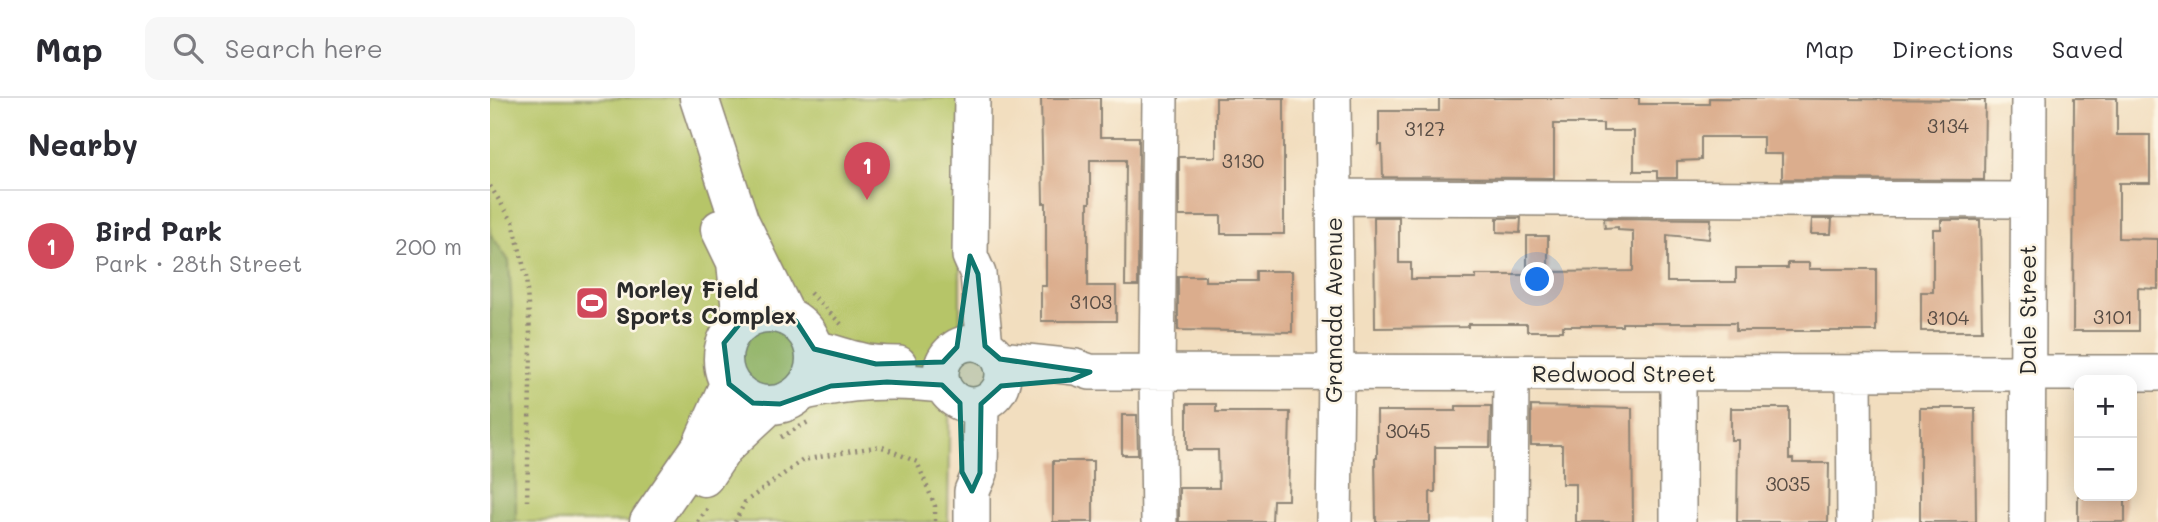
<!DOCTYPE html>
<meta charset="utf-8">
<style>
body{margin:0;font-family:Mali,sans-serif;background:#f7f7f7;color:#2b2b33}
.controls{position:absolute;right:21px;bottom:21px;display:grid;overflow:hidden;border-radius:14px;box-shadow:0 4px 18px #0003}
.controls button{width:63px;height:63px;display:grid;place-items:center;padding:0;border:0;border-bottom:2px solid #e1e1e2;background:#fff;color:#2b2b33;font:35px sans-serif}
.you{position:absolute;left:1048px;top:182px;width:24px;height:24px;margin:-18px;border:5px solid #fff;border-radius:50%;background:#1a73e8;box-shadow:0 0 0 10px #1a73e833}
.badge{display:grid;place-items:center;width:46px;height:46px;border-radius:50%;background:#d1495b;color:#fff;font-size:23px;font-weight:700}
.pin{position:absolute;translate:-50% -58px;filter:drop-shadow(0 2px 4px #0008)}
.pin::after{content:'';position:absolute;top:37px;width:24px;height:21px;background:inherit;clip-path:polygon(0 0,100% 0,50% 100%)}
.list{margin:0;padding:0;list-style:none}
h2{display:flex;justify-content:space-between;align-items:center;height:91px;margin:0;padding:0 28px;font-size:30px}
h2 small{font-size:23px;font-weight:400;color:#7c7c81}
.list li{display:grid;grid-template-columns:46px 1fr auto;gap:21px;align-items:center;box-sizing:border-box;height:112px;padding:0 28px;border-top:2px solid #e1e1e2}
.list b{display:block;font-size:26px;white-space:nowrap}
.list p{margin:0;font-size:23px;white-space:nowrap;color:#7c7c81}
.list em{font-size:23px;font-style:normal;color:#7c7c81}
.icon{flex:none;width:38px;height:38px;fill:none;stroke:currentColor;stroke-width:2;stroke-linecap:round;stroke-linejoin:round}
.map{position:relative;flex:none;width:1668px;height:424px;overflow:hidden}
header{display:flex;align-items:center;gap:42px;box-sizing:border-box;height:98px;padding:0 35px;background:#fff;border-bottom:2px solid #e1e1e2}
header strong{font-size:33px}
nav{display:flex;gap:38px;margin-inline-start:auto;font-size:24px}
.search{width:490px;height:63px;background:#f7f7f7;display:flex;align-items:center;gap:18px;box-sizing:border-box;padding:0 24px;border-radius:14px;color:#7c7c81;font-size:26px}
main{display:flex}
aside{flex:1;background:#fff}
.map>svg:first-child{display:block}
.green{fill:#b6c568;stroke:#70784a;stroke-width:2}
.forest{fill:#90aa5c;stroke:#5e6a44;stroke-width:2}
.building{fill:#dbad8d}
.lines{fill:none;stroke-linecap:round;stroke-linejoin:round}
.minor-casing{stroke:#8e8475;stroke-width:38}
.major-casing{stroke:#8e8475;stroke-width:41}
.path{stroke:#8e8475;stroke-width:4.5;stroke-dasharray:2 5;stroke-linecap:butt}
.minor{stroke:#fff;stroke-width:35}
.major{stroke:#fff;stroke-width:38}
.marked{fill:#0f766e;fill-opacity:0.2;stroke:#0f766e;stroke-width:5;stroke-linejoin:round}
.labels{text-anchor:middle;stroke-width:5;stroke-linejoin:round;paint-order:stroke}
.number-label{font-size:19px;fill:#574c44}
.poi-label{font-size:23px;font-weight:bold;fill:#2b2b2b;stroke:#fcf5e5;text-anchor:start}
.street-label{font-size:23px;fill:#2b2b2b;stroke:#fcf5e5}
</style>
<header>
<strong>Map</strong>
<div class="search"><svg class="icon" aria-label="search" viewBox="0 0 24 24"><circle cx="10" cy="10" r="6"/><path d="M15 15l6 6"/></svg>Search here</div>
<nav><a>Map</a><a>Directions</a><a>Saved</a></nav>
</header>
<main>
<aside>
<h2>Nearby<small></small></h2>
<ul class="list">
<li><span class="badge">1</span><div><b>Bird Park</b><p>Park · 28th Street</p></div><em>200 m</em></li>
</ul>
</aside>
<div class="map">
<svg width="1668" height="424" viewBox="0 0 1668 424">
<rect width="100%" height="100%" fill="#fcf5e5"/>
<filter id="ink" filterUnits="userSpaceOnUse"><feTurbulence type="fractalNoise" baseFrequency=".0143" numOctaves="2"/><feDisplacementMap in="SourceGraphic" scale="14" xChannelSelector="R" yChannelSelector="G"/><feConvolveMatrix kernelMatrix="1 2 1 2 8 2 1 2 1" color-interpolation-filters="sRGB"/></filter>
<filter id="wash" filterUnits="userSpaceOnUse"><feTurbulence type="fractalNoise" baseFrequency=".00686" numOctaves="4" result="noise"/><feDisplacementMap in="SourceGraphic" scale="28" xChannelSelector="R" yChannelSelector="G"/><feGaussianBlur stdDeviation="1.57" result="paint"/><feColorMatrix in="noise" values="0 0 0 0 0 0 0 0 0 0 0 0 0 0 0 0 0 1.4 0 .05"/><feComposite in="paint" operator="in"/></filter>
<g filter="url(#wash)">
<rect width="100%" height="100%" fill="#f2debf"/>
<path class="green" d="M0,0h470v263l-10,-3 -2,164h-458z"/>
<path class="forest" d="M0,135l19,28 6,100 1,161h-26z"/>
<g id="blocks">
<path class="building" d="M551,0h59v39h39l-1,149h-13l1,-126h-36v43h-2v83h28v35h-75v-35h5v-83h-3z
M726,0h68v136h-63v-18h-42v-59h37z
M949,0h200v6h70v-6l276,2 -1,80 -202,-1v-25h-19v-17h-62v23l-24,1v17h-20v-7h-23v-40h-31v-7h-49v54l-171,-1 -1,-32h-3v-34h60z
M1584,0h43v37h33v48h-31v55l39,1v50l-20,-1v43h-65z
M884,119h25v46h12v16h65v-4h51v-39h21v36l85,-1v-40l-15,-1v-3l-13,1 -1,-10 107,1 -2,20 -42,-4v47h69v-14h52v-5h21v6h67v62h-140v-8h-114v3h-59v5h-36v-7h-59v3l-93,1z
M1007,120h24l-1,15 -23,-1z
M1322,121h20l-1,15h-20z
M1451,122h39l2,111h-61v-39h12v-63h8z
M766,173h36v61l-114,-2v-54h27v5h51z
M697,306h29v8h74l-2,88h-15l-1,22h-93v-34h40l-1,-38h-31z
M966,308h35l-1,41h-55v45h-5v30h-54l-1,-64h2v-47h79z
M1041,308l101,2 1,114h-57v-38h-14v-39h-31z
M1241,310h58v51h4v4h36l-1,59h-91l1,-82h-7z
M1430,310h55l1,114h-56z
M632,317h15l1,40h-16z
M563,363h40v61h-40z
M1588,398h47v26h-47z"/>
</g>
</g>
<g filter="url(#ink)">
<use href="#blocks" fill-opacity="0" stroke="#8e8475" stroke-width="2"/>
<g class="lines">
<defs>
<path id="minor" d="M482,0l-2,158 8,18 7,72
M843,0l3,276 -2,148
M844,99l694,3
M451 276a31 31 0 1 1 62 0a31 31 0 1 1-62 0Z
M324,251c16,1 29,8 45,11 13,4 26,4 40,4
M510,261l75,8 15,5 1068,1
M1364,276l1,148
M310,295c50,-11 91,-14 142,-8
M482,424v-31l8,-18 1,-69
M669,424l-2,-149 3,-275
M1020,424l1,-148
M1188,424v-148
M1537,424l2,-424"/>
<path id="major" d="M209,0l40,122 47,96
M230,131l16,33 6,59
M233 261a46 46 0 1 1 92 0a46 46 0 1 1-92 0Z
M214,379l20,-30 44,-41
M159,424l52,-75 28,-63"/>
</defs>
<use href="#minor" class="minor-casing"/>
<use href="#major" class="major-casing"/>
<path class="path" d="M0,88l23,36 13,54 5,72 -4,153
M320,195l31,31
M291,339l29,-16
M208,424l12,-17
M245,424l10,-20 58,-42 77,-14 37,16 18,44v16"/>
<use href="#minor" class="minor"/>
<use href="#major" class="major"/>
</g>
</g>
<path class="marked" d="M480,158l8,18 7,72 15,13 90,13 -19,8 -70,6 -20,18 -1,69 -8,18 -10,-19 -2,-69 -18,-18 -55,-3 -56,4 -51,18 -27,-1 -24,-19 -5,-41 18,-22 33,-8 21,8 18,28 62,15 67,-2 14,-15z"/>
<defs>
<symbol id="stadium-square" viewBox="-11 -11 22 22"><rect x="-9" y="-9" width="18" height="18" rx="4" fill="#d1495b" stroke="#fcf5e5"/><path d="M0-5a6.5 5 0 1 0 0 10a6.5 5 0 1 0 0-10ZM-3.5-1.8h7v3.6h-7Z" fill="#fff"/></symbol>
</defs>
<g fill-rule="evenodd">
<use href="#stadium-square" x="83" y="186" width="38" height="38"/>
</g>
<g class="labels">
<g class="number-label">
<text x="1458" y="35">3134</text>
<text x="935" y="38">3127</text>
<text x="753" y="70">3130</text>
<text x="601" y="211">3103</text>
<text x="1623" y="226">3101</text>
<text x="1458" y="227">3104</text>
<text x="918" y="340">3045</text>
<text x="1298" y="393">3035</text>
</g>
<g class="poi-label">
<text x="126" y="200">Morley Field<tspan x="126" dy="26">Sports Complex</tspan></text>
</g>
<g class="street-label">
<text transform="translate(844 212) rotate(-90)" y="8">Granada Avenue</text>
<text transform="translate(1538 212) rotate(-90)" y="8">Dale Street</text>
<text x="1134" y="284">Redwood Street</text>
</g>
</g>
</svg>
<div class="controls">
<button>+</button>
<button>−</button>
</div>
<div class="you"></div>
<div class="pin badge" style="left:377px;top:102px">1</div>
</div>
</main>
